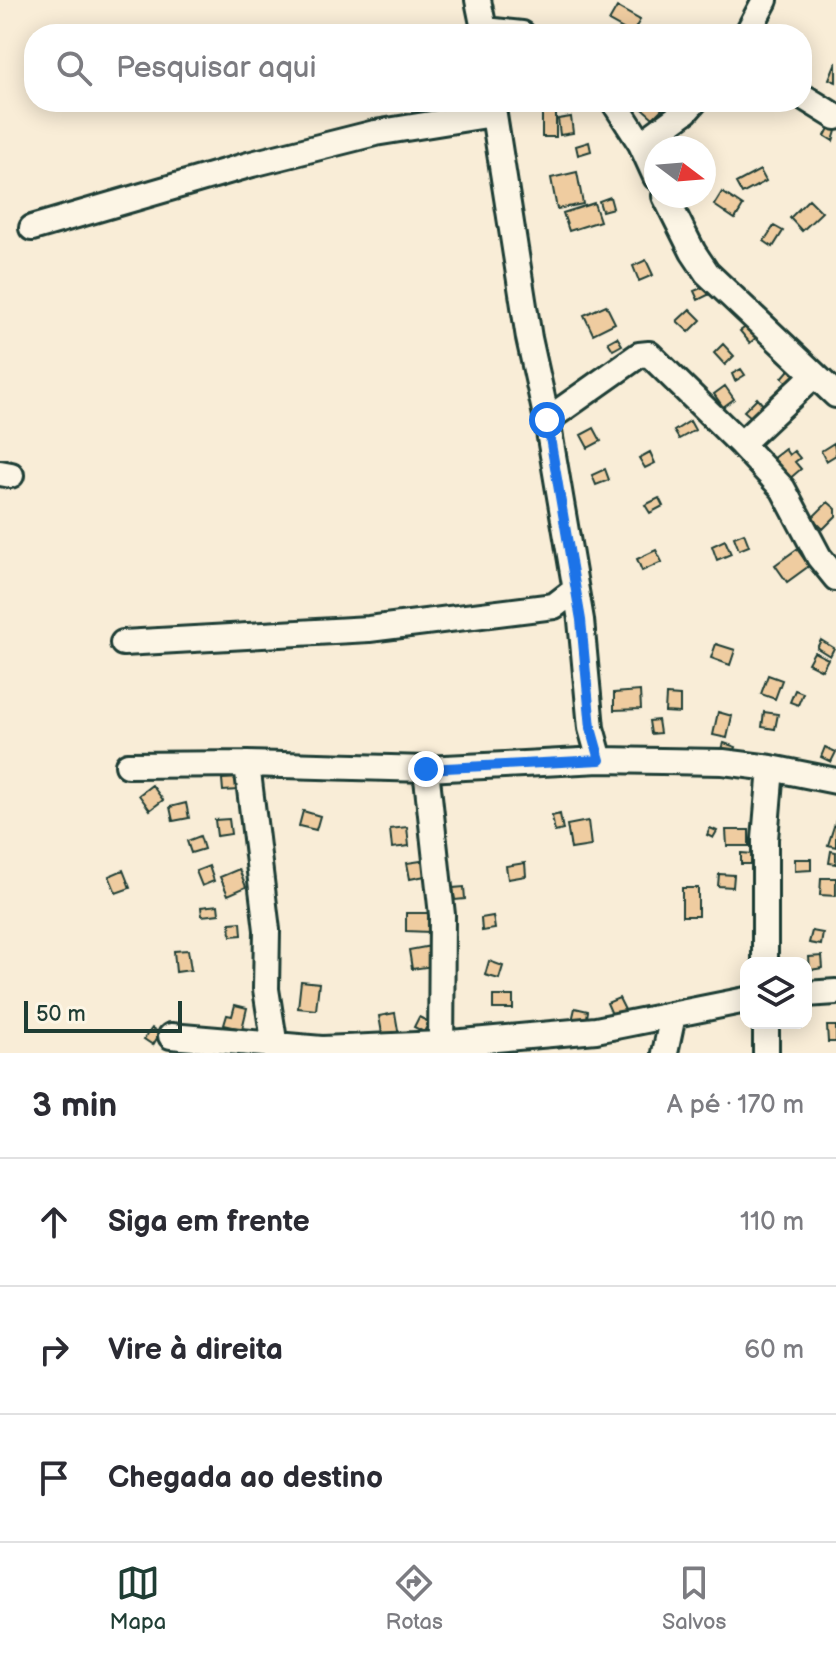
<!DOCTYPE html>
<html lang="pt">
<meta charset="utf-8">
<style>
body{margin:0;font-family:"Balsamiq Sans",sans-serif;background:#f2f2f3;color:#2b2b33}
.controls{position:absolute;right:24px;bottom:24px;display:grid;overflow:hidden;border-radius:16px;box-shadow:0 4px 20px #0003}
.controls button{width:72px;height:72px;display:grid;place-items:center;padding:0;border:0;border-bottom:2px solid #e1e1e2;background:#fff;color:#2b2b33;font:40px sans-serif}
.compass{position:absolute;left:644px;top:136px;width:72px;height:72px;border-radius:50%;background:#fff;box-shadow:0 4px 20px #0003;rotate:106deg}
.scale{position:absolute;left:24px;bottom:20px;width:158px;box-sizing:border-box;padding-left:8px;border:4px solid #1f3d34;border-top:0;font-size:22px;line-height:28px;white-space:nowrap;color:#1f3d34;-webkit-text-stroke:6px #fcf5e5;paint-order:stroke}
.stop{position:absolute;width:24px;height:24px;margin:-18px;border:6px solid #1a73e8;border-radius:50%;background:#fff}
.stop.end{background:#1a73e8;border-color:#fff;box-shadow:0 2px 8px #0008}
.list{margin:0;padding:0;list-style:none}
h2{display:flex;justify-content:space-between;align-items:center;height:104px;margin:0;padding:0 32px;font-size:34px}
h2 small{font-size:26px;font-weight:400;color:#7c7c81}
.list li{display:grid;grid-template-columns:52px 1fr auto;gap:24px;align-items:center;box-sizing:border-box;height:128px;padding:0 32px;border-top:2px solid #e1e1e2}
.list b{display:block;font-size:30px;white-space:nowrap}
.list em{font-size:26px;font-style:normal;color:#7c7c81}
.icon{flex:none;width:44px;height:44px;fill:none;stroke:currentColor;stroke-width:2;stroke-linecap:round;stroke-linejoin:round}
.map{position:relative;flex:none;width:836px;height:1053px;overflow:hidden}
.search{position:absolute;background:#fff;box-shadow:0 4px 20px #0003;left:24px;right:24px;top:24px;height:88px;display:flex;align-items:center;gap:20px;box-sizing:border-box;padding:0 28px;border-radius:32px;color:#7c7c81;font-size:30px}
.sheet{height:488px;background:#fff}
nav{display:flex;justify-content:space-around;align-items:center;box-sizing:border-box;height:112px;border-top:2px solid #e1e1e2;background:#fff;font-size:22px;color:#7c7c81}
nav a{display:grid;justify-items:center;gap:4px}
nav .on{color:#1f3d34}
.map>svg:first-child{display:block}
.building{fill:#efcca0;stroke:#1f3d34;stroke-width:2}
.lines{fill:none;stroke-linecap:round;stroke-linejoin:round}
.minor-casing{stroke:#1f3d34;stroke-width:30}
.minor{stroke:#fcf5e5;stroke-width:24}
.route{stroke:#1a73e8;stroke-width:10}
</style>
<div class="map">
<svg width="836" height="1053" viewBox="0 0 836 1053">
<rect width="100%" height="100%" fill="#f9edd7"/>
<filter id="ink" filterUnits="userSpaceOnUse"><feTurbulence type="fractalNoise" baseFrequency=".0125" numOctaves="2"/><feDisplacementMap in="SourceGraphic" scale="16" xChannelSelector="R" yChannelSelector="G"/><feConvolveMatrix kernelMatrix="1 2 1 2 8 2 1 2 1" color-interpolation-filters="sRGB"/></filter>
<g filter="url(#ink)">
<path class="building" d="M617,7l23,13 -8,14 -23,-13z
M836,62v20l-7,-3z
M635,102h23l6,5 -11,11z
M542,109h14v28h-14z
M571,117l2,16 -13,2 -2,-16z
M829,128l7,3 -3,10 -8,-5z
M589,142l2,9 -13,4 -2,-9z
M760,170l6,11 -24,13 -6,-11z
M577,172l6,32 -26,5 -6,-31z
M722,192l21,14 -8,13 -21,-14z
M610,197l3,11 -11,3 -3,-10z
M809,199l13,13 -20,19 -12,-13z
M594,203l6,18 -31,10 -6,-18z
M774,226l9,5 -10,16 -9,-6z
M646,260l7,15 -14,6 -6,-15z
M706,286l4,8 -12,6 -4,-9z
M606,305l9,18 -22,11 -9,-19z
M690,309l11,11 -12,12 -12,-11z
M750,324l9,11 -9,8 -10,-12z
M617,337l5,8 -9,5 -5,-8z
M723,344l11,12 -9,9 -11,-12z
M794,364l8,8 -12,13 -8,-7z
M741,369l4,6 -10,6 -3,-7z
M725,386l9,13 -11,8 -9,-13z
M757,398l7,8 -12,12 -8,-7z
M690,421l5,9 -16,9 -5,-8z
M594,428l7,13 -13,7 -7,-13z
M834,443l2,12 -10,6 -5,-10z
M785,449l4,6 5,-4 6,7 -5,4 6,7 -13,11 -16,-21z
M650,452l5,11 -10,5 -6,-10z
M605,469l4,11 -13,5 -4,-10z
M659,498l4,8 -13,7 -5,-8z
M828,502l8,7v7l-13,13 -11,-11z
M744,533l5,13 -10,4 -5,-13z
M725,540l6,14 -14,6 -5,-14z
M797,549l12,17 -22,16 -12,-17z
M656,550l6,12 -20,9 -5,-12z
M821,640l13,8 -4,8 -13,-8z
M716,644l19,6 -5,15 -19,-7z
M814,652l14,7 -6,11 -14,-7z
M768,675l14,5 -7,19 -14,-5z
M795,690l8,3 -5,12 -8,-3z
M640,691l1,18 -27,1v-17z
M666,695l14,1v17l-15,-1z
M718,712l14,4 -5,22 -14,-3z
M764,712l14,2 -3,15 -13,-2z
M658,720l2,13 -9,1 -2,-13z
M724,743l12,4 -3,8 -12,-3z
M825,747l11,5 -5,10 -10,-5z
M237,778l1,12 -15,1 -1,-12z
M152,785l11,15 -13,10 -11,-15z
M186,803l3,15 -16,3 -3,-14z
M303,811l17,5 -4,14 -17,-4z
M560,814l3,16 -8,2 -3,-16z
M229,819l2,15 -14,2 -2,-16z
M836,820v27l-8,-2z
M588,821l3,25 -20,3 -4,-24z
M407,827l2,19 -17,2 -2,-19z
M710,828l7,3 -4,7 -6,-3z
M726,830h23v16h-22z
M200,836l4,13 -13,4 -4,-12z
M831,851l5,1v12l-7,-1z
M741,853l12,1 -1,10h-11z
M795,859h16v11l-16,1z
M428,860l2,15 -20,4 -3,-16z
M525,863l1,13 -18,3 -2,-13z
M209,866l5,15 -12,5 -6,-15z
M239,869l7,18 -18,8 -8,-18z
M123,870l7,18 -14,5 -7,-17z
M719,874l15,1 -1,12 -15,-1z
M821,878h15v18l-16,-1z
M464,887l1,12 -10,1 -2,-12z
M682,888h16v28h-16z
M218,905l1,9 -17,2 -1,-9z
M406,913h23v19l-23,-1z
M493,916l2,13 -13,2 -1,-13z
M241,922l1,13 -11,1 -1,-13z
M812,931l11,2 -2,12 -12,-2z
M431,946l3,20 -22,3 -3,-19z
M188,950l3,20 -15,2 -2,-21z
M822,956l1,12 -13,2 -1,-13z
M489,961l14,5 -4,13 -14,-4z
M301,981l18,2 -3,27 -18,-2z
M493,996h20v13h-20z
M619,998l8,16 -13,5 -7,-16z
M235,1005l12,3 -5,21 -18,-4 3,-10 5,1z
M575,1008l13,3 -2,13 -14,-3z
M395,1013l4,23 -16,3 -4,-23z
M419,1017l10,5 -5,10 -10,-5z
M827,1026h9v16h-8z
M152,1028l8,5 -7,12 -9,-6z"/>
<g class="lines">
<defs>
<path id="minor" d="M478,0l7,34
M485,30l37,4
M747,34l18,-34
M802,96l34,21
M492,102l37,236 18,82 34,200 10,108 9,32
M614,102l27,42 15,33
M641,144l45,-33 8,-9
M665,196l28,56 14,21 129,122
M32,228l220,-64 123,-31 118,-19
M547,420l92,-65 10,-1 92,90 42,45 36,68 17,21
M741,444l73,-69
M0,473l11,2
M123,643l246,-14 185,-23 21,-16
M247,764l20,166 -1,59 10,64
M128,765l119,-1 179,5 174,-9 123,2 48,6 65,13
M426,769l16,146 -1,138
M765,963v-124l6,-71
M806,994l30,-2
M766,1023v30
M171,1036l151,13 118,-5 156,-14 150,-30
M665,1053l8,-38"/>
</defs>
<use href="#minor" class="minor-casing"/>
<use href="#minor" class="minor"/>
</g>
</g>
<g class="lines" filter="url(#ink)">
<path class="route" d="M426,769l174,-9 -9,-32 -10,-108 -34,-200"/>
</g>
</svg>
<div class="controls">
<button><svg class="icon" aria-label="layers" viewBox="0 0 24 24"><path d="M12 4l9 5-9 5-9-5zM3 14l9 5 9-5"/></svg></button>
</div>
<svg class="compass" viewBox="-18 -18 36 36"><path d="M0-13l5 13h-10z" fill="#e53935"/><path d="M0 13l5-13h-10z" fill="#7c7c81"/></svg>
<div class="scale">50 m</div>
<div class="stop" style="left:547px;top:420px"></div>
<div class="stop end" style="left:426px;top:769px"></div>
<div class="search"><svg class="icon" aria-label="search" viewBox="0 0 24 24"><circle cx="10" cy="10" r="6"/><path d="M15 15l6 6"/></svg>Pesquisar aqui</div>
</div>
<section class="sheet">
<h2>3 min<small>A pé · 170 m</small></h2>
<ul class="list">
<li><svg class="icon" aria-label="ahead" viewBox="0 0 24 24"><path d="M12 20V5M6 11l6-6 6 6"/></svg><div><b>Siga em frente</b></div><em>110 m</em></li>
<li><svg class="icon" aria-label="right" viewBox="0 0 24 24"><path d="M7 20v-9h11M14 6l5 5-5 5"/></svg><div><b>Vire à direita</b></div><em>60 m</em></li>
<li><svg class="icon" aria-label="arrive" viewBox="0 0 24 24"><path d="M6 21V4h12l-3 4 3 4H6"/></svg><div><b>Chegada ao destino</b></div></li>
</ul>
</section>
<nav>
<a class="on"><svg class="icon" aria-label="map" viewBox="0 0 24 24"><path d="M3 6l6-2 6 2 6-2v14l-6 2-6-2-6 2zM9 4v14M15 6v14"/></svg>Mapa</a>
<a><svg class="icon" aria-label="directions" viewBox="0 0 24 24"><path d="M12 3l9 9-9 9-9-9zM9 14v-3h6M13 9l2 2-2 2"/></svg>Rotas</a>
<a><svg class="icon" aria-label="saved" viewBox="0 0 24 24"><path d="M7 4h10v16l-5-4-5 4z"/></svg>Salvos</a>
</nav>
